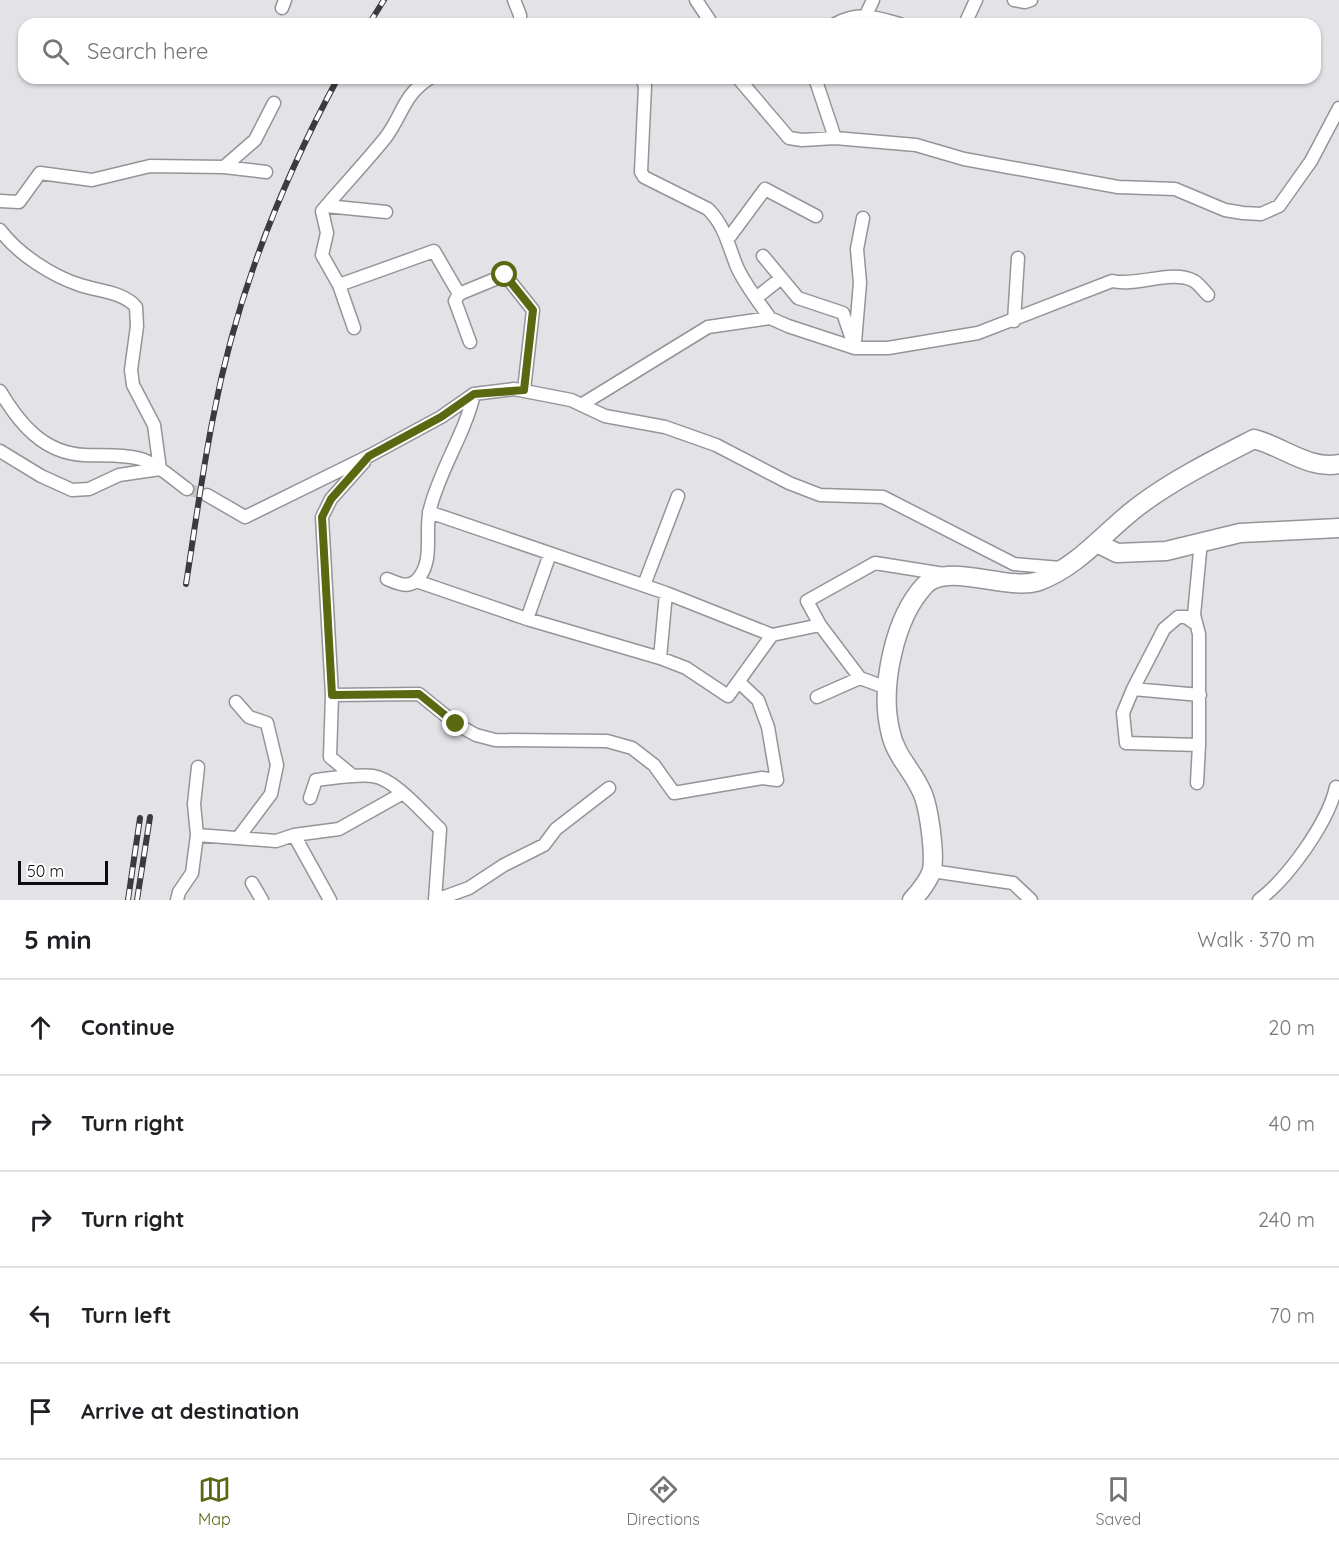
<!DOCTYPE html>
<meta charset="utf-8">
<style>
body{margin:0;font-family:Quicksand,sans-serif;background:#f6f6f6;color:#202124}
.scale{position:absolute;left:18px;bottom:15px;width:90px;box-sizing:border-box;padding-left:6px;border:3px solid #0c0c0e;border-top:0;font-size:16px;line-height:21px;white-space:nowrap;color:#0c0c0e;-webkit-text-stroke:4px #fff;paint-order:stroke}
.stop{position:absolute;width:18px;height:18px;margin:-14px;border:4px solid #596811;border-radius:50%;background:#fff}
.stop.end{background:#596811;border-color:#fff;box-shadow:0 2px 6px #0008}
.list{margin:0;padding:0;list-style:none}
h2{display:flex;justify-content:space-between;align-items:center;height:78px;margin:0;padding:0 24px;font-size:26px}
h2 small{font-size:20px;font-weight:400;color:#757577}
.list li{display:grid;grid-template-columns:39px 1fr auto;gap:18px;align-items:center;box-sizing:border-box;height:96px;padding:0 24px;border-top:2px solid #e0e0e0}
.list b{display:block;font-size:22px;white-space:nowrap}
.list em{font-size:20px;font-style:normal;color:#757577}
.icon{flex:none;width:33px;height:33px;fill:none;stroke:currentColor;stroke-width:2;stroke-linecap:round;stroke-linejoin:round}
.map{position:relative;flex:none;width:1339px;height:900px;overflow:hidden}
.search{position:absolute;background:#fff;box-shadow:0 2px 4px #0004;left:18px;right:18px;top:18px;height:66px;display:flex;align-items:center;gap:15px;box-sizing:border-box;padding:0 21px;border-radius:18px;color:#757577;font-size:22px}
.sheet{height:558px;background:#fff}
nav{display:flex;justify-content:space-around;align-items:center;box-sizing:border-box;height:84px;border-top:2px solid #e0e0e0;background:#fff;font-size:16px;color:#757577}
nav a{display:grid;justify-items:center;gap:3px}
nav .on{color:#596811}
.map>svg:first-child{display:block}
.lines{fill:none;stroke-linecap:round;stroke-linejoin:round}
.street-tunnel{stroke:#c2c2c6;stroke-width:12;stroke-dasharray:12 6;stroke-linecap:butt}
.street-casing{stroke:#949499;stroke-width:15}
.secondary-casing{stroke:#949499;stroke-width:21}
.street{stroke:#fff;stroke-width:12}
.secondary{stroke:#fff;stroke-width:18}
.rail-casing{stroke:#3b3b3e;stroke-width:6}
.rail{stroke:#fff;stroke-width:4;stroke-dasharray:11;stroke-linecap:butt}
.route{stroke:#596811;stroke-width:8}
</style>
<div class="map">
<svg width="1339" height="900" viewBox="0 0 1339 900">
<rect width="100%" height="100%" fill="#e2e2e7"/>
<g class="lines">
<path class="street-tunnel" d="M187,489l20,6"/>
<defs>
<path id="street" d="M514,0l6,15v9
M696,0l16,24
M1014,0l11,2 6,-2
M282,8l3,-8
M866,15l7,-15
M835,24c26,-13 38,-7 65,0
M965,24l11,-24
M642,78l3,8 -4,86 3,5 64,32c17,17 20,36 29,58 8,18 22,35 33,51
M738,78l51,60 13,2 33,-2 81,7 48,14 154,28 57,2 50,21 18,3 18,1 18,-8 32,-45 28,-53
M815,78l20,60
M224,167l31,-27 19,-37
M0,201l19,1 21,-29 52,7 58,-14 74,1 42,5
M326,206l60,6
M0,230c18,24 52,46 80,55 18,6 44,7 56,22l1,19 -6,44 2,15 21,40 6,44
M728,239l37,-50 51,27
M763,256l35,42 45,15 12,35
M339,285l95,-34 25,43
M756,298l24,-19
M1014,321l4,-63
M354,328l-15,-43 -17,-30 5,-22 -5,-22c21,-25 44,-49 64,-74 17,-23 17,-42 44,-59
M470,342l-15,-41 4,-7 46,-19 28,35 -9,80
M855,342l5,-59 -3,-34 6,-31
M0,391c19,32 43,62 84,64 20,1 41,-1 60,5 16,6 29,19 43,29
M581,405l127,-78 62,-9 18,8 67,22h33l90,-15 134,-52c24,6 60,-12 82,0 5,3 10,10 14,14
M0,451l41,25 31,14 17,-1 30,-14 41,-6
M207,495l38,22 124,-61 72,-39 33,-23 40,-5 57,11 34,16 60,11 51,18 73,38 31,12 63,2 131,67 47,4
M429,512l237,81 106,42 48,-10 40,53
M387,579c10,4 21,10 30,1 18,-19 7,-48 13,-71 10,-40 35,-75 44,-115
M416,581l111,38 133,39 26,10 42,28 44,-61
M644,585l34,-89
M527,619l23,-65
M1196,624l-10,-7h-8l-14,12 -31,60 -10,24 3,30 73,2
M820,625l-13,-24 68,-38 69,11
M660,658l6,-65
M1133,689l67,6
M332,695l87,-1 37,30 20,11 19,5 112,1 25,7 22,17 20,28 88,-15 15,2 -9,-53 -10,-27 -18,-17
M817,697l43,-19 27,10
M236,702l13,15 18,6 10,42 -6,29 -33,44
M353,776l-23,-19 2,-62 -10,-178 9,-18 33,-37
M1197,783l2,-38v-111l-5,-19 7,-74
M310,798l6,-18c19,-2 39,-6 57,-4 22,3 51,38 67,53l-5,71
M197,835l79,6 18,-6 45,-6 64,-36
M294,835l36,65
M932,871l81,12 18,17
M252,883l10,17
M177,900l2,-8 13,-19 5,-38 -3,-31 4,-37
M436,900l33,-12 35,-23 40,-20 12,-16 53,-41
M1259,900c29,-22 69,-77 77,-113"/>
<path id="secondary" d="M1097,543l20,10 49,-2 74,-18 99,-5
M912,900c7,-7 17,-20 20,-30 3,-17 -3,-65 -11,-80 -10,-22 -26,-34 -31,-60 -10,-43 4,-112 35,-145 23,-24 83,7 114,-4 41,-15 68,-52 101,-76 33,-25 77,-47 114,-66 28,7 55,31 85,25"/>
</defs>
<use href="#street" class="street-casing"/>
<use href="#secondary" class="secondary-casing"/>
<use href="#street" class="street"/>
<use href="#secondary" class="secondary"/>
<defs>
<path id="rail" d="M369,24l15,-24
M186,584c9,-56 16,-111 27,-166 22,-118 68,-235 125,-340
M128,900l12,-82
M137,900l13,-83"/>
</defs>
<use href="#rail" class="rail-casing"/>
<use href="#rail" class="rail"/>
</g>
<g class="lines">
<path class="route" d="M456,724l-37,-30 -87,1 -10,-178 9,-18 38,-43 72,-39 33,-23 50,-4 9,-80 -28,-35"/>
</g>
</svg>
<div class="scale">50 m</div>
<div class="stop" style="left:505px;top:275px"></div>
<div class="stop end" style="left:456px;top:724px"></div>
<div class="search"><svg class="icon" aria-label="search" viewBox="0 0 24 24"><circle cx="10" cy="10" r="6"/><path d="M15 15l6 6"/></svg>Search here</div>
</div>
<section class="sheet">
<h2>5 min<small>Walk · 370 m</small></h2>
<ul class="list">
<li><svg class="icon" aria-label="ahead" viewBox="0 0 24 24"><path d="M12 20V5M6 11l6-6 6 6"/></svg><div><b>Continue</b></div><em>20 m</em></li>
<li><svg class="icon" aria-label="right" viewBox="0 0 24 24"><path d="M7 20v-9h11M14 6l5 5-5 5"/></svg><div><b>Turn right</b></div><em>40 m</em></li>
<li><svg class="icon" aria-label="right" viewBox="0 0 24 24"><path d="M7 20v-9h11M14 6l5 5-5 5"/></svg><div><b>Turn right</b></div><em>240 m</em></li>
<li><svg class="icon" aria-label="left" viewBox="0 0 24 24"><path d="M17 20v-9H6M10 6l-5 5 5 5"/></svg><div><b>Turn left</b></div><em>70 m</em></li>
<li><svg class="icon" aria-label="arrive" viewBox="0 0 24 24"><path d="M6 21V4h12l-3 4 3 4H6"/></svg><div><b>Arrive at destination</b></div></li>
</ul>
</section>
<nav>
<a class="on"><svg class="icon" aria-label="map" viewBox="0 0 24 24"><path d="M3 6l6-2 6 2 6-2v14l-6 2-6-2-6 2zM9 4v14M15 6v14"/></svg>Map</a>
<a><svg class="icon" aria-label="directions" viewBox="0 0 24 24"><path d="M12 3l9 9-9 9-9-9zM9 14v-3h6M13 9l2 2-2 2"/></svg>Directions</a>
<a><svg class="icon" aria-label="saved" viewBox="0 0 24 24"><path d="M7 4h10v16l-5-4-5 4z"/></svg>Saved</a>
</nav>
